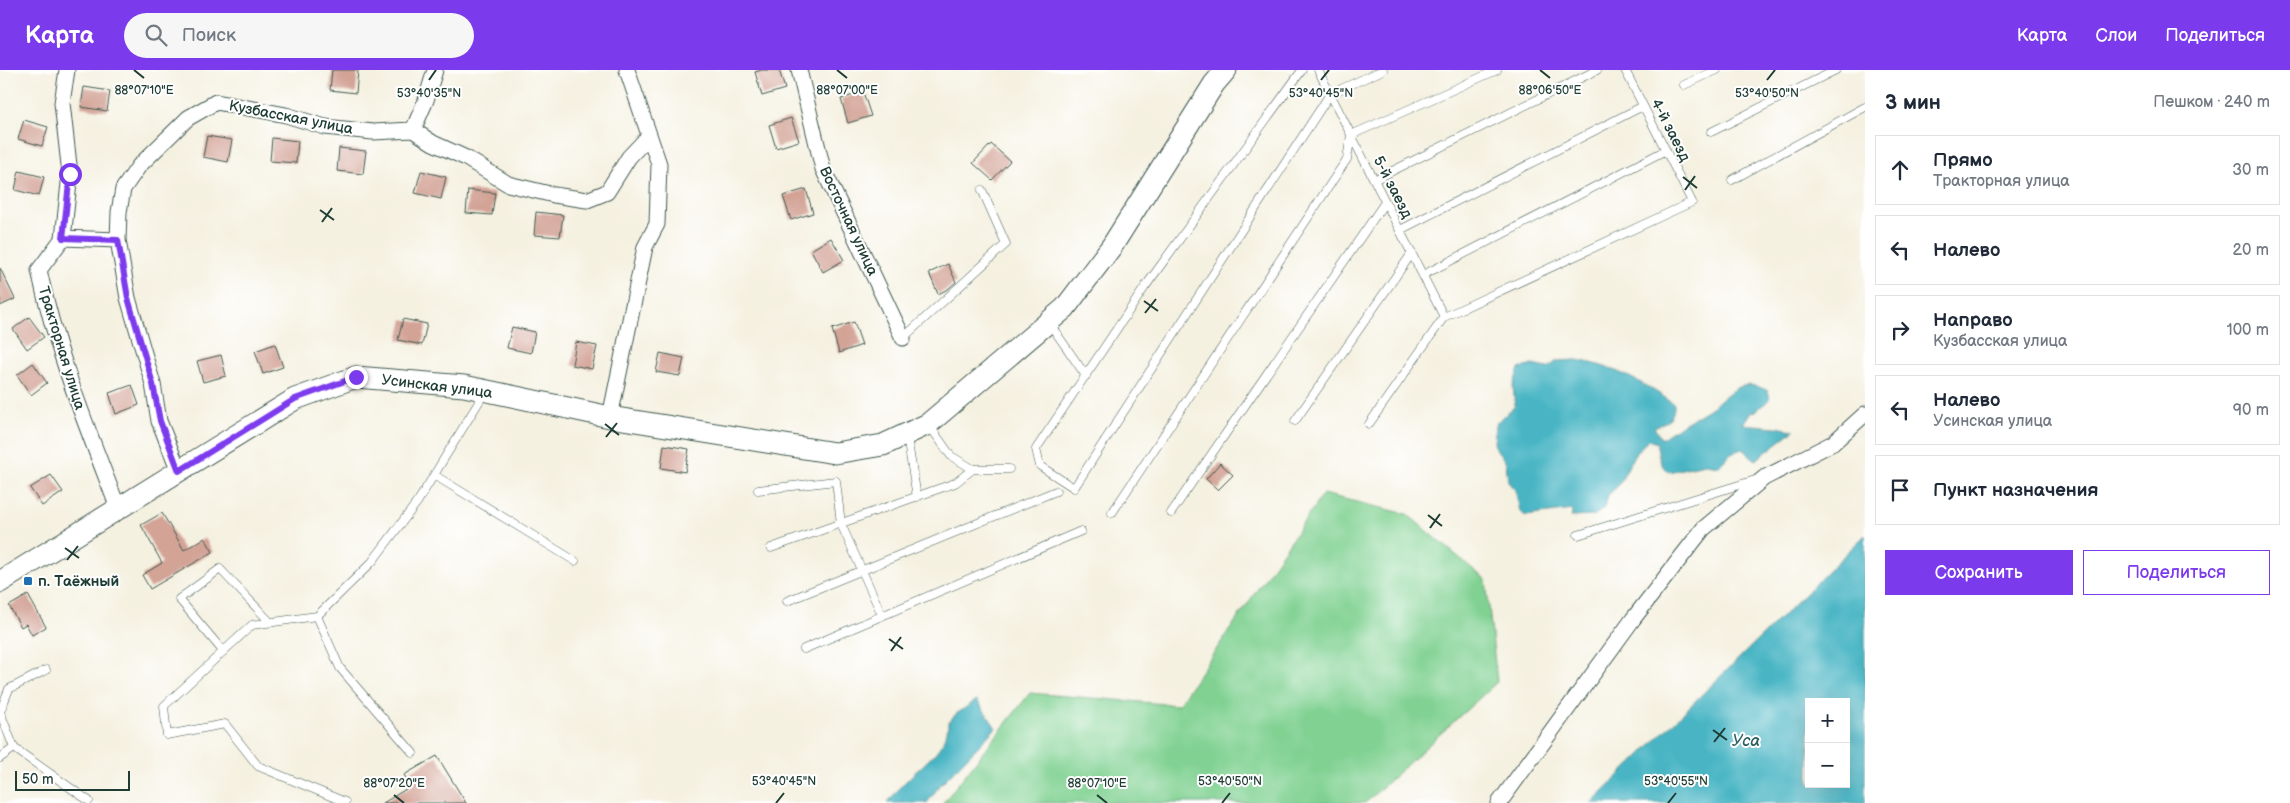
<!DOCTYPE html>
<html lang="ru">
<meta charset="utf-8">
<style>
body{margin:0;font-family:"Balsamiq Sans",sans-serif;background:#f6f6f7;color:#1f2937}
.controls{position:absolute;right:15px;bottom:15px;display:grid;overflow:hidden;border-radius:0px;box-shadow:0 5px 20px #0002}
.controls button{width:45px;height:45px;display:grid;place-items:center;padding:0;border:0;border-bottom:1px solid #e0e1e3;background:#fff;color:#1f2937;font:25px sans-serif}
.scale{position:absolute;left:15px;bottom:12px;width:115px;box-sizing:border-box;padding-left:5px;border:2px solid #1f3d34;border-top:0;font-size:14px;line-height:18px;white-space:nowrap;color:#1f3d34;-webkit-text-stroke:4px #fff;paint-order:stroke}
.stop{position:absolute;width:15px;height:15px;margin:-11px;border:4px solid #7c3aed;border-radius:50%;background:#fff}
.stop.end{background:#7c3aed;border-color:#fff;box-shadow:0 1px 5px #0008}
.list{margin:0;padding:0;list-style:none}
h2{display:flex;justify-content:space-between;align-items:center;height:65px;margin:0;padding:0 20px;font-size:21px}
h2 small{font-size:16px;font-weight:400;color:#747a83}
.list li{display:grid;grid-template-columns:32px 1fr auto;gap:15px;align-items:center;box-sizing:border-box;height:70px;margin:0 10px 10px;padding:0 10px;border:1px solid #e0e1e3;border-radius:0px}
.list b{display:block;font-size:19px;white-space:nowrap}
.list p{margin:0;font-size:16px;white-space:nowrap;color:#747a83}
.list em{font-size:16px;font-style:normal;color:#747a83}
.actions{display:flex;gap:10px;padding:15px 20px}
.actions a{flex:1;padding:11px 0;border:1px solid #7c3aed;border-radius:0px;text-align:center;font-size:18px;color:#7c3aed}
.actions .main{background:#7c3aed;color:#fff}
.icon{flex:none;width:28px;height:28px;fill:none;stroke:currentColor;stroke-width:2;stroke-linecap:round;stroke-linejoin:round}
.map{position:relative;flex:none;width:1865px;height:733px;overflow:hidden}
header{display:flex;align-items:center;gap:30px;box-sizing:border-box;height:70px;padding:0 25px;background:#7c3aed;color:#fff}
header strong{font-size:24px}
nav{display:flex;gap:28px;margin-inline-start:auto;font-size:18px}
.search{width:350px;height:45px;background:#f6f6f7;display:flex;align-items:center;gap:12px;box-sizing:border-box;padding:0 18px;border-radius:28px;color:#747a83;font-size:19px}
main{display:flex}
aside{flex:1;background:#fff}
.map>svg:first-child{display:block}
.green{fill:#80d192;stroke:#508763}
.water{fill:#48b5c4;stroke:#34797c;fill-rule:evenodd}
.building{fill:#d3a396}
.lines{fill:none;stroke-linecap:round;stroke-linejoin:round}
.lane-casing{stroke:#3f584e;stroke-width:9}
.street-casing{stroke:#3f584e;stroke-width:17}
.secondary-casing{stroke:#3f584e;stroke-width:23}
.lane{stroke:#fff;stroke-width:8}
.street{stroke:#fff;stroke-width:15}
.secondary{stroke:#fff;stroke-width:21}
.route{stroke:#7c3aed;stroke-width:6}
.ticks{fill:none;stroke:#1f3d34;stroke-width:2}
.poi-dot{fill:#1f6fb2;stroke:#fff;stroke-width:2}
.labels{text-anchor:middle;stroke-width:4;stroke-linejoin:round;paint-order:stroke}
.street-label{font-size:15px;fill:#1f3d34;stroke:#fff}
.poi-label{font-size:15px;font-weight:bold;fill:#1f3d34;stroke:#fff;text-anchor:start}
.water-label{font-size:16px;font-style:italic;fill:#2b615f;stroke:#fff}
.ticks-label{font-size:12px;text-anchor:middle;fill:#1f3d34;stroke:#fff;stroke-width:4;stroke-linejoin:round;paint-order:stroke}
</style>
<header>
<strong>Карта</strong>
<div class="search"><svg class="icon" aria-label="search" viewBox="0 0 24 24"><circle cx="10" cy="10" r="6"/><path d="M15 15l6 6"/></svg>Поиск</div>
<nav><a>Карта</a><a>Слои</a><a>Поделиться</a></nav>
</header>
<main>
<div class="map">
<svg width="1865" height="733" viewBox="0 0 1865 733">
<rect width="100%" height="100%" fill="#fff"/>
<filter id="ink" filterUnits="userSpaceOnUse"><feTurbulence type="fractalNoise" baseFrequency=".02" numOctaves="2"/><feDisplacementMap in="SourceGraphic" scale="10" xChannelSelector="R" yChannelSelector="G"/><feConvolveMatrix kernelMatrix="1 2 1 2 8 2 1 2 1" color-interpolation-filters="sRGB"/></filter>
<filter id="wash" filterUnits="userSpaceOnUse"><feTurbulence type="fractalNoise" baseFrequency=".0096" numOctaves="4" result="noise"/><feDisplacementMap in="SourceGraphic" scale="20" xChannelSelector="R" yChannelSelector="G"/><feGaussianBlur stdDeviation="1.12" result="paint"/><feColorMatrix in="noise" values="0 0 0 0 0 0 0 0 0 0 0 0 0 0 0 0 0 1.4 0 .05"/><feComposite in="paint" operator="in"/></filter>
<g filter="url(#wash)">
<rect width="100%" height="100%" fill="#f5f1e1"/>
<path class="green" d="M1323,424l84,20 79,66 11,102 -132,121h-422l87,-110 148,12z"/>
<path class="water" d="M1576,290c35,5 69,23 98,44 1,14 -9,19 -20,23l7,12c15,-11 31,-20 46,-29 22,-14 31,-35 61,-19l2,8 -14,12 -6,2 -7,11 33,3 18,3 -38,30 -14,-11 -11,4 -12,13 -14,-2 -37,8c-9,-8 -10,-18 -11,-29l-9,-3 -14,15 -15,30 -11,10 -3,12 -11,9 -23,1 2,-7 -48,6 -5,-5 -5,-21 -7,-8 -2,-20 -12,-16 1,-22 20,-18 -2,-20 6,-17 13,-4 16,3 9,-7z
M1865,465v268h-274zM1809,632h37v82h-37z
M977,630l19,28 -56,57 -13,18h-40c7,-7 13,-17 21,-24 15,-15 41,-32 40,-57l8,-8z"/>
<g id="blocks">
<path class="building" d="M332,0h26l-2,23 -26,-3z
M762,0h17l6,19 -23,7 -7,-24z
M84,17l26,4 -3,20 -26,-4z
M863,22l8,24 -23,7 -7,-24z
M791,48l8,23 -23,7 -7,-23z
M24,50l24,7 -6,19 -24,-7z
M207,66l25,4 -4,22 -25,-5z
M272,68l26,3 -2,22 -26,-2z
M991,74l19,17 -18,19 -19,-17z
M339,78l27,3 -3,23 -26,-3z
M19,101l25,6 -5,19 -24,-6z
M421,101l25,6 -5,22 -26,-6z
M806,119l7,24 -22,7 -8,-24z
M468,120l27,3 -3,22 -26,-2z
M536,142l27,3 -3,22 -26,-2z
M831,168l13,22 -21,12 -12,-22z
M948,194l8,18 -8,7 -10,5 -9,-21z
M0,198l15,31 -15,7z
M29,247l15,20 -17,12 -14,-20z
M403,249l24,5 -5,21 -24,-5z
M854,252l8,23 -23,8 -7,-24z
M512,257l23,5 -4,21 -24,-5z
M576,272l21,4 -5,23 -20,-4z
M275,274l8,23 -20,7 -8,-23z
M660,283l24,5 -4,18 -24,-4z
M221,285l5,21 -23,6 -6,-21z
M33,293l14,20 -16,12 -14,-20z
M132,315l7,20 -23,9 -7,-21z
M664,375l25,4 -4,23 -24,-4z
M1220,393l13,12 -15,15 -12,-11z
M51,405l12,17 -21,14 -12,-18z
M162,443l22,37 21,-12 8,14 -63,37 -8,-14 20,-12 -21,-38z
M28,525l18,32 -14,8 -6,-11 -5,3 -12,-21z
M437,686l29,47h-83l28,-17 -7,-11z"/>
</g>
</g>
<g filter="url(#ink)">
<use href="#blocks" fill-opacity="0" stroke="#3f584e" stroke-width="1"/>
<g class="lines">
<defs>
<path id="lane" d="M1302,0l-157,217 -109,162 4,17 34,22 256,-394 53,-24
M1318,0l126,247
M1684,15l33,-15
M1711,62l125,-62
M1374,110l223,-110
M1732,110l133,-73
M1400,160l243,-124
M1423,205l243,-125
M1050,254l36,52
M903,268l103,-94 -24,-54
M1295,351l117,-168
M1369,354l75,-107 248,-115 -67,-132
M929,355l22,31 22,13h36
M907,367l10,60
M434,405l141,86
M758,420l78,-9 5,43 41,91
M1112,443l235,-354 4,-24 146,-65
M1171,443l214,-311
M1578,465l177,-55
M771,478l184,-65 18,-14
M787,531l269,-110
M317,546l23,52 73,85
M804,579l277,-118
M222,580l-43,-51 41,-30 50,53
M0,642l9,-23 37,-19
M0,642l14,36
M0,688l14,-10 75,53
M345,732l-87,-36 -33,-42 -58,11 -3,-29 88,-81 65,-9 55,-54 46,-61 67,-109"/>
<path id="street" d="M67,0l-5,33 8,71 -7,64 -24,32c17,82 49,160 79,238
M799,0l24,99 80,169
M413,60l13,-30 9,-30
M63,168l55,2
M610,347l35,-170 12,-23 2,-60 -32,-94
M179,401l-20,-50 -6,-37 -25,-86 -10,-58 1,-28 4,-23 16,-23 49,-48 28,-16 70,13 39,12 48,5 40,-2 20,13 33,15 42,26 46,11 33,5 20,-8 22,-35 20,-21
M1499,733l134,-184 70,-90 61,-51 69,-35 32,-29"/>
<path id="secondary" d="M0,512l295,-183 61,-22 108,9 146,31 225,36 48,-8 45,-21 137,-116 47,-62 102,-162 12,-14"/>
</defs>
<use href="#lane" class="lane-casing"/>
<use href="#street" class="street-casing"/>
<use href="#secondary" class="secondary-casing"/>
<use href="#lane" class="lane"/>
<use href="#street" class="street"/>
<use href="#secondary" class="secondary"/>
</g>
</g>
<g class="lines" filter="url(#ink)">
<path class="route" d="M70,104l-7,64 55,2 10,58 25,86 7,37 19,50 116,-72 61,-22"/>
</g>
<path class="ticks" d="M134,0l10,8M837,0l10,8M1540,0l10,8M429,10l7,-10M1321,10l8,-10M1767,10l8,-10M1683,107l14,11M1685,120l10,-14M320,140l14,10M322,152l10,-14M1144,231l14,10M1145,243l11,-14M605,354l14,11M606,367l11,-14M1428,445l14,11M1430,458l10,-14M65,478l14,10M67,490l11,-14M889,569l14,10M891,581l10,-14M1713,660l14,10M1714,672l11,-14M394,725l10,8M1097,725l10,8M776,733l8,-10M1222,733l8,-10M1668,733l8,-10"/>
<rect class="poi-dot" x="23" y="506" width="10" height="10" rx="2.5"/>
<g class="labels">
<g class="street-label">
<text transform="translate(291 47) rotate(11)" y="5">Кузбасская улица</text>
<text transform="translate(1671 60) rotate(63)" y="5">4-й заезд</text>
<text transform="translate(1393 117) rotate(63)" y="5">5-й заезд</text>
<text transform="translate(849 151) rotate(65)" y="5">Восточная улица</text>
<text transform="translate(62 278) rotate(73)" y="5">Тракторная улица</text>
<text transform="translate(437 316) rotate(7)" y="5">Усинская улица</text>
</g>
<g class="poi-label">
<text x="38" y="516">п. Таёжный</text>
</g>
<g class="water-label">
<text x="1746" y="676">Уса</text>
</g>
</g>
<g class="ticks-label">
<text x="144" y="24">88°07'10"E</text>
<text x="847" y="24">88°07'00"E</text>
<text x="1550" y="24">88°06'50"E</text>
<text x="429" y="27">53°40'35"N</text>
<text x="1321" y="27">53°40'45"N</text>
<text x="1767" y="27">53°40'50"N</text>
<text x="784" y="715">53°40'45"N</text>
<text x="1230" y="715">53°40'50"N</text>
<text x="1676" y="715">53°40'55"N</text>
<text x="394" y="717">88°07'20"E</text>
<text x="1097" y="717">88°07'10"E</text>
</g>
</svg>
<div class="controls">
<button>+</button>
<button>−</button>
</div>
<div class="scale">50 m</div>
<div class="stop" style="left:70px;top:104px"></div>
<div class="stop end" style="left:356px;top:307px"></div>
</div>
<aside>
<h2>3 мин<small>Пешком · 240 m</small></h2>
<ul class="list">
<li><svg class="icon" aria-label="ahead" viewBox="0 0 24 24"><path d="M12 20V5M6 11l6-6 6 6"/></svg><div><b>Прямо</b><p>Тракторная улица</p></div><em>30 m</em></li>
<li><svg class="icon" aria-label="left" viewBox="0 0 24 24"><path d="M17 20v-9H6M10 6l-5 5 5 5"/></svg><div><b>Налево</b></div><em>20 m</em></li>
<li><svg class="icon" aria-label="right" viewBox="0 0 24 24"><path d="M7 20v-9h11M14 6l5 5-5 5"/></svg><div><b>Направо</b><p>Кузбасская улица</p></div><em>100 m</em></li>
<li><svg class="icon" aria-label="left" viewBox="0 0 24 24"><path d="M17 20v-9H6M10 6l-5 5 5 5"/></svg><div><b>Налево</b><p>Усинская улица</p></div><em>90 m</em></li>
<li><svg class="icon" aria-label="arrive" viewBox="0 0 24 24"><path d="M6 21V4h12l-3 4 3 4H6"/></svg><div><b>Пункт назначения</b></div></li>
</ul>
<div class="actions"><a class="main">Сохранить</a><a>Поделиться</a></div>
</aside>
</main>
